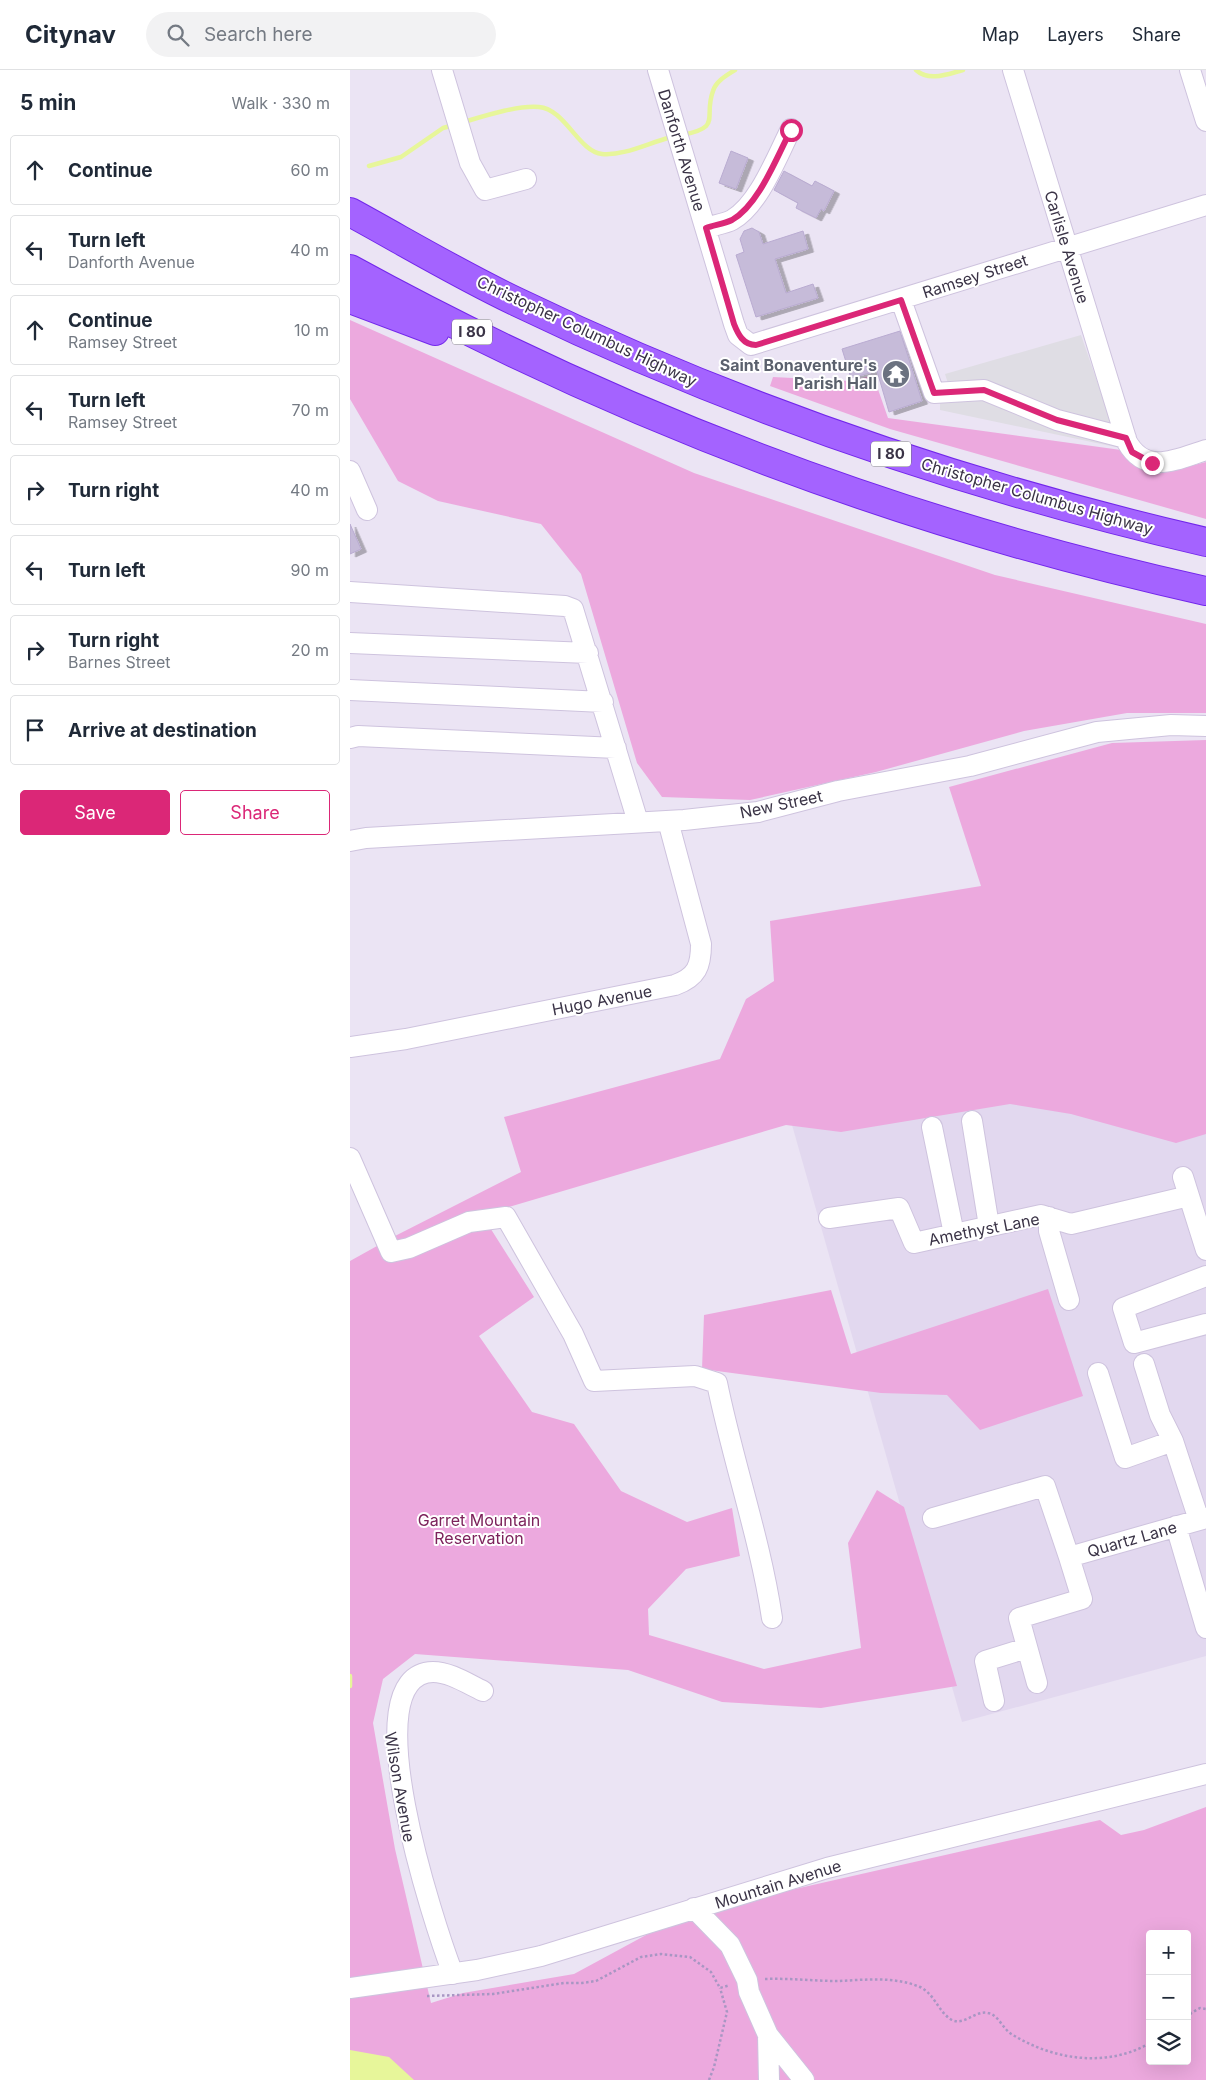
<!DOCTYPE html>
<meta charset="utf-8">
<style>
body{margin:0;font-family:Inter,sans-serif;background:#f2f2f3;color:#1f2937}
.controls{position:absolute;right:15px;bottom:15px;display:grid;overflow:hidden;border-radius:5px;box-shadow:0 5px 20px #0002}
.controls button{width:45px;height:45px;display:grid;place-items:center;padding:0;border:0;border-bottom:1px solid #e0e1e3;background:#fff;color:#1f2937;font:25px sans-serif}
.stop{position:absolute;width:15px;height:15px;margin:-11px;border:4px solid #db2777;border-radius:50%;background:#fff}
.stop.end{background:#db2777;border-color:#fff;box-shadow:0 1px 5px #0008}
.list{margin:0;padding:0;list-style:none}
h2{display:flex;justify-content:space-between;align-items:center;height:65px;margin:0;padding:0 20px;font-size:21px}
h2 small{font-size:16px;font-weight:400;color:#747a83}
.list li{display:grid;grid-template-columns:32px 1fr auto;gap:15px;align-items:center;box-sizing:border-box;height:70px;margin:0 10px 10px;padding:0 10px;border:1px solid #e0e1e3;border-radius:5px}
.list b{display:block;font-size:19px;white-space:nowrap}
.list p{margin:0;font-size:16px;white-space:nowrap;color:#747a83}
.list em{font-size:16px;font-style:normal;color:#747a83}
.actions{display:flex;gap:10px;padding:15px 20px}
.actions a{flex:1;padding:11px 0;border:1px solid #db2777;border-radius:5px;text-align:center;font-size:18px;color:#db2777}
.actions .main{background:#db2777;color:#fff}
.icon{flex:none;width:28px;height:28px;fill:none;stroke:currentColor;stroke-width:2;stroke-linecap:round;stroke-linejoin:round}
.map{position:relative;flex:none;width:856px;height:2010px;overflow:hidden}
header{display:flex;align-items:center;gap:30px;box-sizing:border-box;height:70px;padding:0 25px;background:#fff;border-bottom:1px solid #e0e1e3}
header strong{font-size:24px}
nav{display:flex;gap:28px;margin-inline-start:auto;font-size:18px}
.search{width:350px;height:45px;background:#f2f2f3;display:flex;align-items:center;gap:12px;box-sizing:border-box;padding:0 18px;border-radius:28px;color:#747a83;font-size:19px}
main{display:flex}
aside{flex:1;background:#fff}
.map>svg:first-child{display:block}
.residential{fill:#e2d8ef}
.green{fill:#eca9de;fill-rule:evenodd}
.parking{fill:#dfdde4}
.water{fill:#e7f69a}
.lines{fill:none;stroke-linecap:round;stroke-linejoin:round}
.stream{stroke:#e7f69a;stroke-width:4.5}
.building{fill:#c6bbd9;stroke:#b9abd1;filter:url(#shadow)}
.minor-casing{stroke:#cec3de;stroke-width:22}
.highway-casing{stroke:#7227ea;stroke-width:30}
.path{stroke:#a896c3;stroke-width:2.5;stroke-dasharray:2.5 2.5;stroke-linecap:butt}
.minor{stroke:#fff;stroke-width:20}
.highway{stroke:#a463ff;stroke-width:28}
.route{stroke:#db2777;stroke-width:6}
.labels{text-anchor:middle;stroke-width:4;stroke-linejoin:round;paint-order:stroke}
.shield{fill:#fff;stroke:#75707e;stroke-width:1}
.shield-label{font-size:15px;font-weight:bold;fill:#3a3346}
.street-label{font-size:16px;fill:#3a3346;stroke:#fff}
.worship-label{font-size:16px;font-weight:bold;fill:#5b616d;stroke:#fff;text-anchor:end}
.park-label{font-size:16px;fill:#7c225b;stroke:#fff}
</style>
<header>
<strong>Citynav</strong>
<div class="search"><svg class="icon" aria-label="search" viewBox="0 0 24 24"><circle cx="10" cy="10" r="6"/><path d="M15 15l6 6"/></svg>Search here</div>
<nav><a>Map</a><a>Layers</a><a>Share</a></nav>
</header>
<main>
<aside>
<h2>5 min<small>Walk · 330 m</small></h2>
<ul class="list">
<li><svg class="icon" aria-label="ahead" viewBox="0 0 24 24"><path d="M12 20V5M6 11l6-6 6 6"/></svg><div><b>Continue</b></div><em>60 m</em></li>
<li><svg class="icon" aria-label="left" viewBox="0 0 24 24"><path d="M17 20v-9H6M10 6l-5 5 5 5"/></svg><div><b>Turn left</b><p>Danforth Avenue</p></div><em>40 m</em></li>
<li><svg class="icon" aria-label="ahead" viewBox="0 0 24 24"><path d="M12 20V5M6 11l6-6 6 6"/></svg><div><b>Continue</b><p>Ramsey Street</p></div><em>10 m</em></li>
<li><svg class="icon" aria-label="left" viewBox="0 0 24 24"><path d="M17 20v-9H6M10 6l-5 5 5 5"/></svg><div><b>Turn left</b><p>Ramsey Street</p></div><em>70 m</em></li>
<li><svg class="icon" aria-label="right" viewBox="0 0 24 24"><path d="M7 20v-9h11M14 6l5 5-5 5"/></svg><div><b>Turn right</b></div><em>40 m</em></li>
<li><svg class="icon" aria-label="left" viewBox="0 0 24 24"><path d="M17 20v-9H6M10 6l-5 5 5 5"/></svg><div><b>Turn left</b></div><em>90 m</em></li>
<li><svg class="icon" aria-label="right" viewBox="0 0 24 24"><path d="M7 20v-9h11M14 6l5 5-5 5"/></svg><div><b>Turn right</b><p>Barnes Street</p></div><em>20 m</em></li>
<li><svg class="icon" aria-label="arrive" viewBox="0 0 24 24"><path d="M6 21V4h12l-3 4 3 4H6"/></svg><div><b>Arrive at destination</b></div></li>
</ul>
<div class="actions"><a class="main">Save</a><a>Share</a></div>
</aside>
<div class="map">
<svg width="856" height="2010" viewBox="0 0 856 2010">
<defs>
<filter id="shadow"><feDropShadow dx="5.5" dy="3" stdDeviation="0" flood-color="#0004"/></filter>
</defs>
<rect width="100%" height="100%" fill="#ebe4f4"/>
<path class="residential" d="M649,1008l207,19v559l-244,66 -172,-604z"/>
<path class="green" d="M0,250l344,153 301,102 211,49v89h-79l-103,18 -148,41 -126,28 -88,-3 -25,-34 -56,-189 -40,-50 -103,-23 -40,-20 -48,-82z
M523,305l15,43 233,32 37,24 48,-12v57l-316,-90 -120,-43 3,-9 78,4z
M856,670v394l-30,9 -105,-29 -61,-10 -169,28 -55,-7 -304,90 52,82 -55,39 53,76 42,12 47,67 66,31 45,-14 8,48 -54,13 -38,40 1,26 115,34 97,-21 -13,-105 29,-53 27,17 53,179 -136,22 -99,-6 -94,-32 -213,-16 -32,25 -10,44 22,126 36,154 32,-10 111,-19 85,-46 92,-29 349,-79 21,15 23,-5 62,-23v273h-856v-819l45,-25 126,-64 -17,-55 216,-58 26,-60 28,-18 -4,-60 211,-35 -32,-99 163,-44zM800,1864h37v127h-37z
M698,1219l35,107 -103,34 -33,-35 -66,-2 -179,-24 2,-54 127,-25 20,64z"/>
<path class="parking" d="M731,265l39,113 -180,-38v-9l12,-5 -7,-22z"/>
<path class="water" d="M0,1980l39,7 25,23h-64z"/>
<g class="lines">
<path class="stream" d="M566,0c13,12 32,4 47,0
M114,52c20,-6 54,-17 75,-15 26,2 40,45 63,47 23,2 48,-12 70,-17
M332,65c41,-8 21,-17 31,-44 3,-10 14,-16 22,-21
M19,96l32,-9 42,-29 11,-3
M0,1606v10"/>
</g>
<path class="building" d="M381,81l17,7 -12,31 -17,-6z
M434,101l28,15 3,-5 19,10 -10,20 -3,-2 -5,9 -20,-10 2,-5 -24,-13z
M402,158l7,4 4,12 40,-13 5,18 -33,10 11,34 27,-9 5,14 -62,19 -20,-62 8,-3 -4,-13 4,-8z
M550,261l22,70 -33,11 -12,-41 -26,7 -9,-29z
M0,454l11,25 -11,5z"/>
<g class="lines">
<defs>
<path id="minor" d="M92,0l28,93 15,27 41,-11
M308,0l76,254 4,11 13,10 455,-140
M663,0l114,372c19,34 50,17 79,8
M840,0l16,51
M356,158c8,-3 18,-4 26,-8 27,-15 45,-64 59,-91
M551,230l33,93 50,-3 73,30 69,18
M0,401l17,39
M0,522l215,14 8,3 65,213
M0,573l238,10
M0,620l253,12
M0,668l8,-2 258,12
M0,771l16,-3 318,-18 74,-8 80,-21 132,-25 127,-34 74,-7 35,1
M0,977l56,-8 269,-54c22,-8 26,-19 26,-41l-33,-123
M622,1051l17,105
M582,1057l22,107
M0,1088l41,94 18,-4 60,-26 37,-5 67,117 21,47 101,-5 22,7c16,79 43,155 55,235
M833,1107l23,73
M699,1147v14l20,69
M479,1148l70,-10 15,35 127,-28 30,9 118,-28
M856,1206l-83,32 11,35 72,-19
M794,1294l16,51 13,26
M748,1303l27,85 48,-17 26,79
M583,1448l112,-32 24,71 137,-39
M826,1456l30,102
M687,1613l-18,-65 63,-19 -13,-42
M644,1631l-9,-40 42,-13
M344,1838l36,37 17,35 2,12 19,43 36,45
M103,1904c-18,-47 -103,-301 -20,-302 17,0 35,12 50,19
M0,1918l127,-18 64,-14 286,-88 379,-94
M418,1965l1,45"/>
<path id="highway" d="M0,142c55,30 110,63 167,90 220,106 451,185 689,240
M0,199c268,147 557,256 856,322
M0,229l85,32"/>
</defs>
<use href="#minor" class="minor-casing"/>
<use href="#highway" class="highway-casing"/>
<path class="path" d="M415,1909c24,-1 48,2 72,2 27,-1 57,-5 83,6 15,7 18,25 32,33 12,6 23,-10 36,-7 11,2 15,17 25,22 41,25 94,33 137,8
M77,1926l66,-2 71,-11h18l14,-2 45,-24 20,-3 29,3 21,15 9,16 10,-3
M837,1959l4,-16 9,-5 6,1
M359,2010l5,-13 13,-55 -7,-24"/>
<use href="#minor" class="minor"/>
<use href="#highway" class="highway"/>
</g>
<g class="lines">
<path class="route" d="M441,60c-14,26 -32,75 -59,90 -8,4 -18,5 -26,8l28,96c4,10 9,21 22,21l145,-45 33,93 50,-3 73,30 69,18 6,14 20,11"/>
</g>
<defs>
<symbol id="temple-disc" viewBox="-11 -11 22 22"><circle r="9.5" fill="#6b7280" stroke="#fff"/><path d="M0-6L5-2H3V0L6.5 2.5H4V6H1.5V3h-3V6H-4V2.5H-6.5L-3 0V-2H-5Z" fill="#fff"/></symbol>
</defs>
<g fill-rule="evenodd">
<use href="#temple-disc" x="530" y="288" width="32" height="32"/>
</g>
<g class="labels">
<g class="shield">
<rect x="102" y="249.5" width="40" height="25" rx="4"/>
<rect x="521" y="371.5" width="40" height="25" rx="4"/>
</g>
<g class="shield-label">
<text x="122" y="267">I 80</text>
<text x="541" y="389">I 80</text>
</g>
<g class="street-label">
<text transform="translate(332 80) rotate(73)" y="6">Danforth Avenue</text>
<text transform="translate(717 177) rotate(73)" y="6">Carlisle Avenue</text>
<text transform="translate(625 206) rotate(-18)" y="6">Ramsey Street</text>
<text transform="translate(237 261) rotate(25)" y="6">Christopher Columbus Highway</text>
<text transform="translate(687 426) rotate(16)" y="6">Christopher Columbus Highway</text>
<text transform="translate(431 734) rotate(-12)" y="6">New Street</text>
<text transform="translate(252 930) rotate(-11)" y="6">Hugo Avenue</text>
<text transform="translate(634 1159) rotate(-11)" y="6">Amethyst Lane</text>
<text transform="translate(782 1469) rotate(-16)" y="6">Quartz Lane</text>
<text transform="translate(50 1717) rotate(80)" y="6">Wilson Avenue</text>
<text transform="translate(428 1814) rotate(-17)" y="6">Mountain Avenue</text>
</g>
<g class="worship-label">
<text x="527" y="301">Saint Bonaventure's<tspan x="527" dy="18">Parish Hall</tspan></text>
</g>
<g class="park-label">
<text x="129" y="1456">Garret Mountain<tspan x="129" dy="18">Reservation</tspan></text>
</g>
</g>
</svg>
<div class="controls">
<button>+</button>
<button>−</button>
<button><svg class="icon" aria-label="layers" viewBox="0 0 24 24"><path d="M12 4l9 5-9 5-9-5zM3 14l9 5 9-5"/></svg></button>
</div>
<div class="stop" style="left:441px;top:60px"></div>
<div class="stop end" style="left:802px;top:393px"></div>
</div>
</main>
